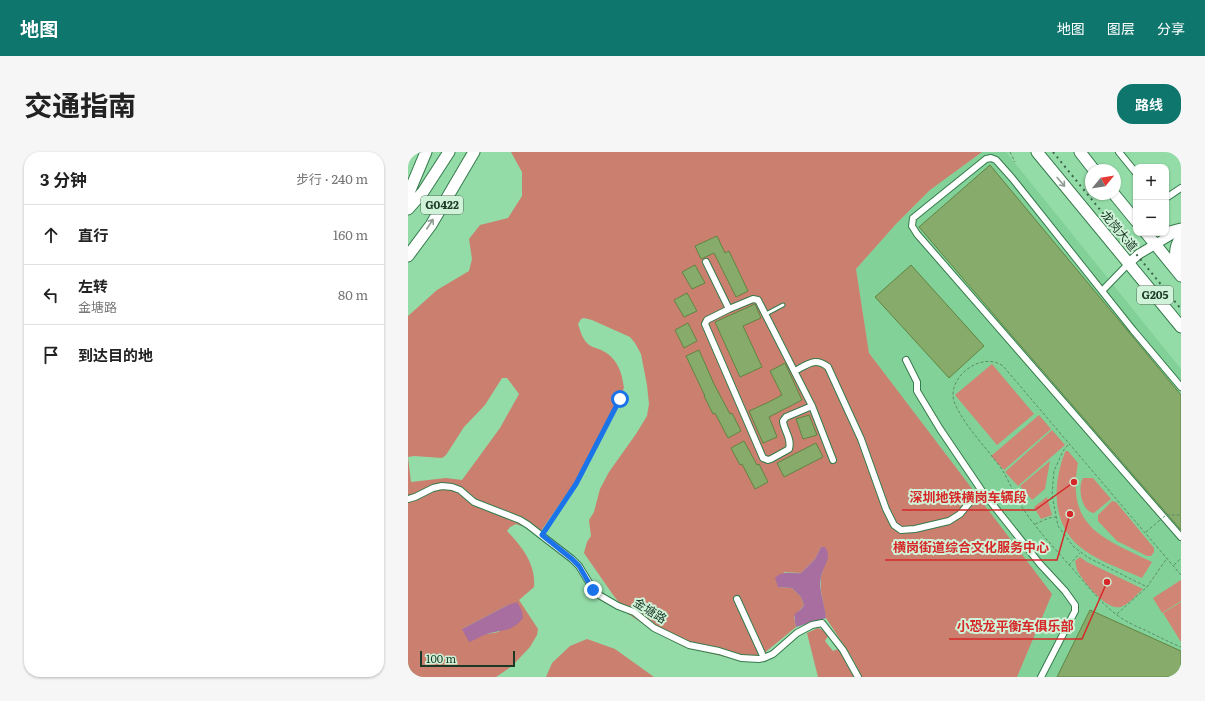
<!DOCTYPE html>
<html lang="zh">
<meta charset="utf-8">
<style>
body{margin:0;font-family:Literata,"Noto Sans SC",serif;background:#f6f6f6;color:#222}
.controls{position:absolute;right:12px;top:12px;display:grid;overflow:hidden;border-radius:8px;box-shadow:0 1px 3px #0004}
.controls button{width:36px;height:36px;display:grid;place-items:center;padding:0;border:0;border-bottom:1px solid #e0e0e0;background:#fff;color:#222;font:20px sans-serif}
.compass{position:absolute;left:677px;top:12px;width:36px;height:36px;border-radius:50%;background:#fff;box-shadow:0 1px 3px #0004;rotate:60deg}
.scale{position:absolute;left:12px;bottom:10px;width:95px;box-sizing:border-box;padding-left:4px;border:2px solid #1c3925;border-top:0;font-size:11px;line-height:14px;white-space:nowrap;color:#1c3925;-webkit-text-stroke:3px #cff2d8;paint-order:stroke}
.stop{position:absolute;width:12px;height:12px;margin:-9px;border:3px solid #1a73e8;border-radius:50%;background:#fff}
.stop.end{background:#1a73e8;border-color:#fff;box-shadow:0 1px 4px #0008}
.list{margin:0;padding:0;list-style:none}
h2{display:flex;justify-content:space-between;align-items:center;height:52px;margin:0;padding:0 16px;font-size:17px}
h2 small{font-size:13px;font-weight:400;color:#767676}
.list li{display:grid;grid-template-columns:26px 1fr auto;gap:12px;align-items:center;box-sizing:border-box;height:60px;padding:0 16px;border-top:1px solid #e0e0e0}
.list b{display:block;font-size:15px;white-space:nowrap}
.list p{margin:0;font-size:13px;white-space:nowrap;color:#767676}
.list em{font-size:13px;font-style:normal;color:#767676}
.icon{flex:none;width:22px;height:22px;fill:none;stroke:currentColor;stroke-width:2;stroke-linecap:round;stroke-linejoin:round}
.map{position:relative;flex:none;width:773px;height:525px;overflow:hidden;border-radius:16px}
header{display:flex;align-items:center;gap:24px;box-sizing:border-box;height:56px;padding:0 20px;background:#0f766e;color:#fff}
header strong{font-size:19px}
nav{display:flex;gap:22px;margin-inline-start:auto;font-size:14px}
.intro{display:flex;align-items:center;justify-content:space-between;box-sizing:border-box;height:96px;padding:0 24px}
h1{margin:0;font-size:28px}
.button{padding:10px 18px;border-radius:16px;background:#0f766e;color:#fff;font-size:14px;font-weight:700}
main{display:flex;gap:24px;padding:0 24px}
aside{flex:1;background:#fff;border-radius:16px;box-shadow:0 1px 3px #0004}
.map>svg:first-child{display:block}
.built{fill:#82d198}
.green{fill:#d08575}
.forest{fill:#cb7f6f;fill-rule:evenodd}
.water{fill:#a86e9f}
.building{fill:#87ab6a;stroke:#618542}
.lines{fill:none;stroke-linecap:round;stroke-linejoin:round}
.lane-casing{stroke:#357b4c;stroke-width:5}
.street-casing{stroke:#357b4c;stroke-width:8}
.secondary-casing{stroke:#357b4c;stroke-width:11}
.highway-casing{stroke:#357b4c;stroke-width:13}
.path{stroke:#5a8e69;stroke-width:1;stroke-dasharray:3 2;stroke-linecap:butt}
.lane{stroke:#fff;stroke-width:3}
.street{stroke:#fff;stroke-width:6}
.secondary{stroke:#fff;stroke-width:9}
.highway{stroke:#fff;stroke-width:11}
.rail{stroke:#3b6347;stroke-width:2;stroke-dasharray:2 4;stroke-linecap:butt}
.path-bridge{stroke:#5a8e69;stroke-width:1;stroke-dasharray:3 2;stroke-linecap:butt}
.oneway{stroke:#8e9c92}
.route{stroke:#1a73e8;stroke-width:5}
.labels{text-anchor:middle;stroke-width:4;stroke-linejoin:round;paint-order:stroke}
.shield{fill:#cff2d8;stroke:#52705b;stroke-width:1}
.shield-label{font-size:11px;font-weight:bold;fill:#1c3925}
.street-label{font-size:12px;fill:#1c3925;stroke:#cff2d8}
.leader{fill:none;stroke:#d62828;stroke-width:1.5}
.callout-dot{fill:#d62828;stroke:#cff2d8;stroke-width:1.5}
.callout-label{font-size:13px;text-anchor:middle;font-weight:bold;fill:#d62828;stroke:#cff2d8;stroke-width:4;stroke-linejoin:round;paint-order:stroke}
</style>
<header>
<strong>地图</strong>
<nav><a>地图</a><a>图层</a><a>分享</a></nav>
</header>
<div class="intro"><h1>交通指南</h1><a class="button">路线</a></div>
<main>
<aside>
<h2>3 分钟<small>步行 · 240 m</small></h2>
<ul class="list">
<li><svg class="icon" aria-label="ahead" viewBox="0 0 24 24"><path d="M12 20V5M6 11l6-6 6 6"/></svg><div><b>直行</b></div><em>160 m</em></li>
<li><svg class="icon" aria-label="left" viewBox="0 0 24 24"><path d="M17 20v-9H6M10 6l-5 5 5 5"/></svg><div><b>左转</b><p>金塘路</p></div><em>80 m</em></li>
<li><svg class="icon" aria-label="arrive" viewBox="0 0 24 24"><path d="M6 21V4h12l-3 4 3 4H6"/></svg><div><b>到达目的地</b></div></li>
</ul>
</aside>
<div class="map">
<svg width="773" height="525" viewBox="0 0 773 525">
<rect width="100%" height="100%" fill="#93dba7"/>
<path class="built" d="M574,0h24l175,217v308h-164l34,-83 -182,-241 -13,-84 40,-45 34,-34z"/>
<path class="green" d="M584,212l42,50 -37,31 -42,-50z
M631,263l12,14 -47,41 -13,-14z
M644,278l13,15 -47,41 -13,-14z
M658,299h2l10,12c-12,65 25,75 74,99l-10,16c-20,-9 -47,-18 -63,-32 -28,-24 -26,-63 -14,-94z
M642,309l-5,28 -13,11 -12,-14z
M675,326h10l18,21 -17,14c-12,-1 -17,-25 -11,-35z
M639,345l5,18 -11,4 -7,-12z
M704,349l4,1 38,46v4l-3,4h-4l-30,-15 -19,-20v-6z
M672,405l7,5 56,27c-7,6 -14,15 -22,18 -15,4 -38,-26 -44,-37 -1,-3 -1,-6 -2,-9z
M773,428v21l-19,12 -9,-15z
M773,450v40l-18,-29z"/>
<path class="forest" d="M103,0h471l-52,38 -34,34 -40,45 13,84 183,241 -35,83h-156l-3,-8 -7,-13 -25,-38 -5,-27v-14l2,-7 -2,-23 -6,12 -14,14 -17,-1 -6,15 14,1 9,9 3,8 -10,12 2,10 -33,27 -18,3 -3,4 -58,-14 -30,-16 -35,-23 1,-4 -9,-12 -27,-39 3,-11 4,-6 -2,-16 5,-8 6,-23 9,-17 27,-38 11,-18 2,-12 -2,-19 -6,-31 -6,-11 -5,-6 -38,-17 -8,-2 -3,1 -3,5c2,6 4,14 9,19 3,4 10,5 14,7 16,7 21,22 23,38l-49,94 -34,49 -6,1c-6,-5 -12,-5 -19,-8l-6,3 -3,4c15,16 29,33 27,56l-15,13 19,29 -1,6 -7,12 -18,19 -16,11h-88v-361l29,-26 32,-19 3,-12 -3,-20 11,-14 28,-7 14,-22v-24zM94,226h5l12,16 -19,34 -38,52 -16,-2 -35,4 -3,-25 6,-1 28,2 4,-3 18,-28 21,-22zM100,453l-9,27 -12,2 -25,-5z
M410,476l7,3 3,5 -3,5 8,10 5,-2 8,8 10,20h-38l-11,-44z
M179,487l28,10 39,28h-108l6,-14 18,-17z"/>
<path class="water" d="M413,395h4c8,11 -2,18 -4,30 -3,13 4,27 5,41l-30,9c-4,-20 1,-10 8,-22l-3,-8 -9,-9 -14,-1 -3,-9c8,-8 16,-4 26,-5l14,-14z
M109,450l5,9 1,7c-12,15 -20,11 -36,16 -6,2 -12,6 -18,8l-7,-13 46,-24z"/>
<path class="building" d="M582,13l191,230v135l-180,-207 -82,-96z
M309,84l8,17 4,-2 19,40 -12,6 -22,-44 -13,6 -6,-13z
M287,113l10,18 -13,6 -10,-17z
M503,113l73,81 -35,32 -74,-81z
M279,141l10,18 -13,6 -10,-17z
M347,152l6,14 -18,8 19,41 -22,10 -25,-55z
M280,171l9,18 -13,7 -9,-18z
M291,198l15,34 16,30 2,-1 9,18 -13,7 -13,-25 -2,1 -9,-18h1l-19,-40z
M377,211l17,37 -33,17 8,20 -14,6 -14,-32 20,-9 13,-7 -12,-24z
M401,263l8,20 -14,4 -7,-20z
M336,289l13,24 2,-1 9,18 -13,7 -13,-25 -2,1 -9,-17z
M408,291l7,14 -39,20 -7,-14z
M682,458l91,41v26h-124z"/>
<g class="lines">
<defs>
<path id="lane" d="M358,162l17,-9"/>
<path id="street" d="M711,0l17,21
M758,46l15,-10
M298,110l23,47 -22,11 -2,4 58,134 5,2 3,-1 18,-10c3,-11 -5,-18 -6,-28l3,-4 26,-11 -54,-106 -5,-1 -24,10
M694,139l27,-28
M498,208l11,22v9l23,38 42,62
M387,219c13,-7 20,-14 33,-4l33,72 25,70 8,16 7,5 14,-1 34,-8 11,-7 15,-18 7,-5 58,73 25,27 10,14v6l-34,66
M773,235l-48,-57 -121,-152 -16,-18 -5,-2 -5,1 -73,59 -1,8 5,8 264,303
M404,254l21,54
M0,347l7,-2 18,-9 9,-2 10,1 8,3 14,12 46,18 8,5 44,34 7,7 14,23 6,6 19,11 16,6 20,16 35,17 30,6 22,7 18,1 5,-1 9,-4 24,-21 15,-8 10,-2 21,27 15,27
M329,447l27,59"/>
<path id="secondary" d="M721,111l10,-9 37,-22"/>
<path id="highway" d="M629,0l144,175
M672,0l14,18
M706,42l22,27
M0,43l18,-43
M0,57l15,-17 26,-40
M738,81l35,43
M758,81l15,-4
M0,104l23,-31 43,-73
M771,118c-4,-11 -6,-22 2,-32"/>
</defs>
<use href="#lane" class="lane-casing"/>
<use href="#street" class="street-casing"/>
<use href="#secondary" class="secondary-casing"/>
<use href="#highway" class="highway-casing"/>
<path class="path" d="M602,0l5,10
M660,293l-5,6 -9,20 -2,24 6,31 15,20 14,11 60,30
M627,372l14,-6 7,-1
M137,377l30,-45 45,-85
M738,380l13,-11
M661,413l11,-12
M766,413l7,-7
M773,423l-178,-209c-22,-16 -59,13 -48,38 11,24 31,43 46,64 9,14 14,29 23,42 16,24 36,44 54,65 14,16 26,31 43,43 8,5 16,9 24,12 12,6 24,12 36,17
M709,462l30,-27 20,-29"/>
<use href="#lane" class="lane"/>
<use href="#street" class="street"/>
<use href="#secondary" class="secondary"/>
<use href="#highway" class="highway"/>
<path class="rail" d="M645,0l128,157"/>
<path class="path-bridge" d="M751,369l7,-6h15"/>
</g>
<defs><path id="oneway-shaft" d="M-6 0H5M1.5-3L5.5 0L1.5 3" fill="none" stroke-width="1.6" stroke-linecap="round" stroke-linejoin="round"/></defs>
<g class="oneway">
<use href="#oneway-shaft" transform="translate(653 30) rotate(50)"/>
<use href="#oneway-shaft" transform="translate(22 72) rotate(-57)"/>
</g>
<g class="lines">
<path class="route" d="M185,438l-14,-24 -7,-7 -30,-24 34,-51 44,-85"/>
</g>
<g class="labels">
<g class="shield">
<rect x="13" y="44" width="42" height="18" rx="3"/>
<rect x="729" y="134" width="36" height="18" rx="3"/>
</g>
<g class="shield-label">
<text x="34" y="57">G0422</text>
<text x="747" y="147">G205</text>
</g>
<g class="street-label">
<text transform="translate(711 79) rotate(50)" y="4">龙岗大道</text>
<text transform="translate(242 459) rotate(32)" y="4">金塘路</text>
</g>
</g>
<path class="leader" d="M666 330L627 358H494M662 362L649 408H477M699 430L674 487H541"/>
<g class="callout-dot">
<circle cx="666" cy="330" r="4"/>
<circle cx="662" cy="362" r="4"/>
<circle cx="699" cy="430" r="4"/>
</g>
<g class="callout-label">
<text x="560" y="350">深圳地铁横岗车辆段</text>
<text x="563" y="400">横岗街道综合文化服务中心</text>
<text x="607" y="479">小恐龙平衡车俱乐部</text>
</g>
</svg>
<div class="controls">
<button>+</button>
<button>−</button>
</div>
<svg class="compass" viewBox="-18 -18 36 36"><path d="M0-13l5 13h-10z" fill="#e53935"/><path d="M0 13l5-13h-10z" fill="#767676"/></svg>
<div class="scale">100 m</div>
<div class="stop" style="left:212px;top:247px"></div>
<div class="stop end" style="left:185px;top:438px"></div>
</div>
</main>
